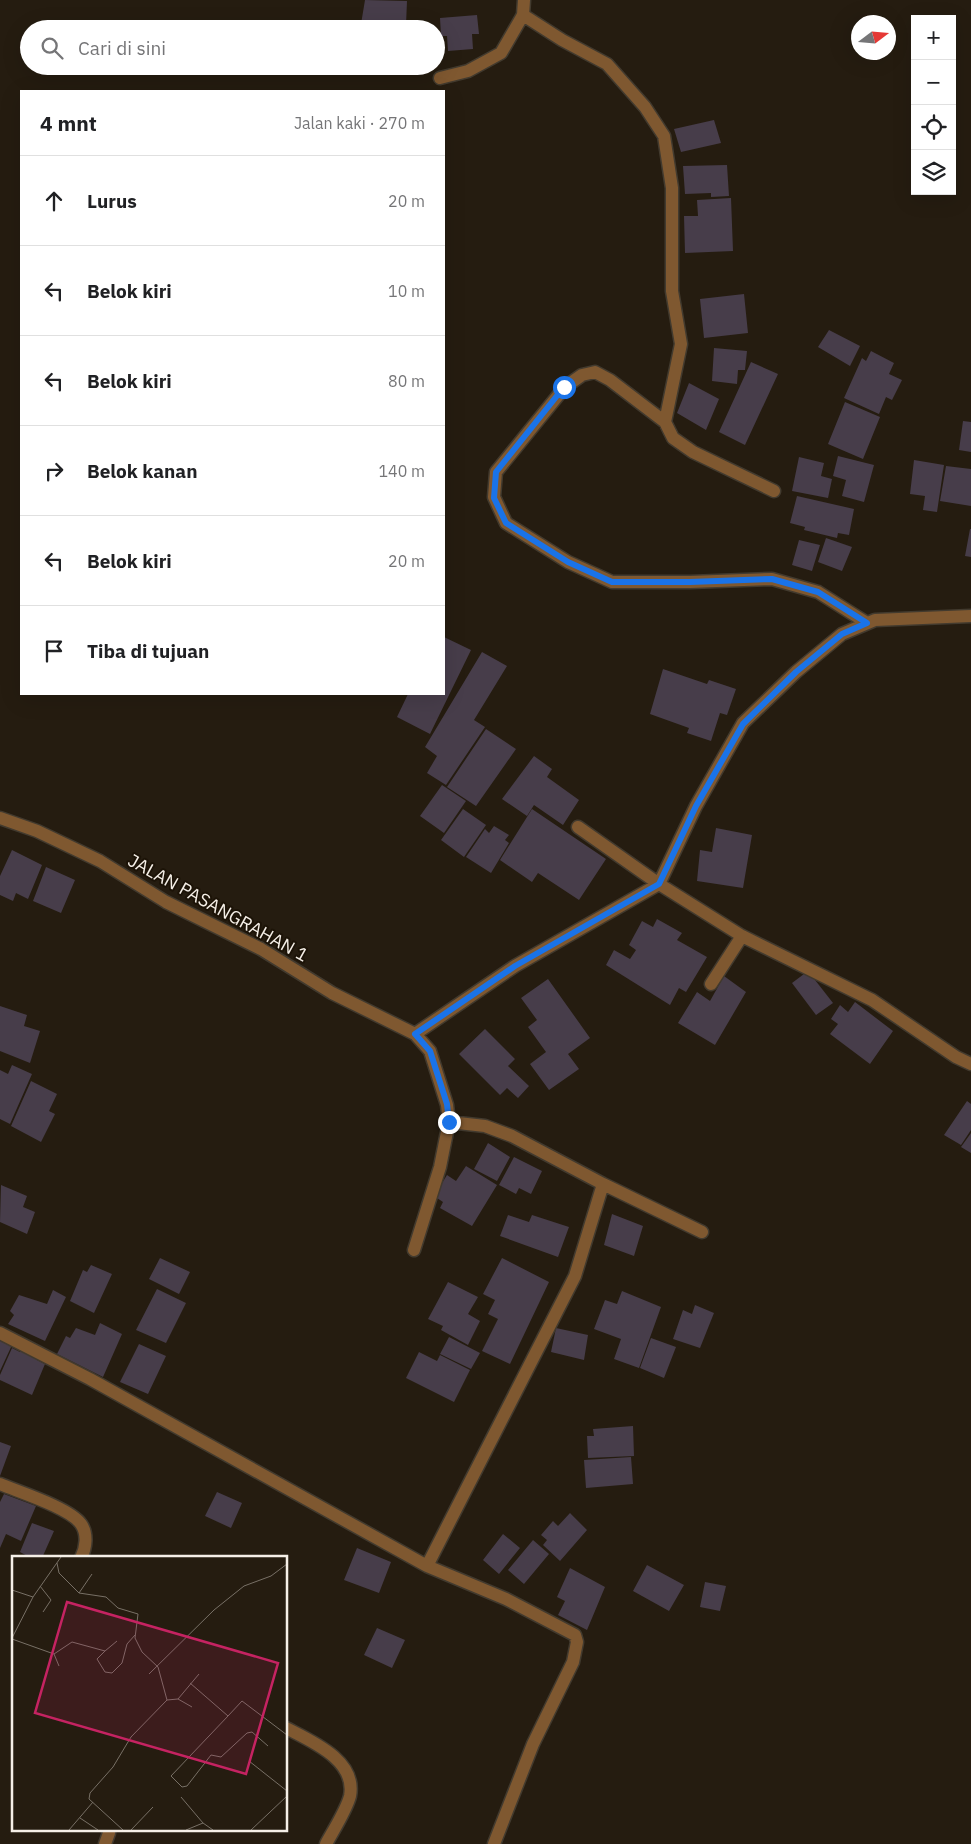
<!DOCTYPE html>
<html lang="id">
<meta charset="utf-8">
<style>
body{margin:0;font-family:"IBM Plex Sans",sans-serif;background:#f6f6f6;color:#202124}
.controls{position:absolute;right:15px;top:15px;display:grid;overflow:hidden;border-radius:0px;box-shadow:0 5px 20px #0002}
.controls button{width:45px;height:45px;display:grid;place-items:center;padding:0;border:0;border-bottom:1px solid #e0e0e0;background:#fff;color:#202124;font:25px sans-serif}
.compass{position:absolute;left:851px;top:15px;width:45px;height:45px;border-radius:50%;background:#fff;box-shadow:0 5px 20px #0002;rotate:74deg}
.stop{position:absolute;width:15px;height:15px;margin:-11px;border:4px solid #1a73e8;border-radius:50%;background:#fff}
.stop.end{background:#1a73e8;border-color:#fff;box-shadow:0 1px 5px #0008}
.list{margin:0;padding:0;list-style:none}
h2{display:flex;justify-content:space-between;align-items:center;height:65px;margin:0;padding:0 20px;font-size:21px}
h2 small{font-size:16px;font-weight:400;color:#757577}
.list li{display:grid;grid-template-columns:32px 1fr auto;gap:15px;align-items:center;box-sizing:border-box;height:90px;padding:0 20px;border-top:1px solid #e0e0e0}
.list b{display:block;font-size:19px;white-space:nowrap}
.list em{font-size:16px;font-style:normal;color:#757577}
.icon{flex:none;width:28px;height:28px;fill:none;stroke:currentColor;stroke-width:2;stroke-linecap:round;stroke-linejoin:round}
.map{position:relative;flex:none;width:971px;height:1844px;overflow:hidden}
.search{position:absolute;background:#fff;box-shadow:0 5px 20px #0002;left:20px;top:20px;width:425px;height:55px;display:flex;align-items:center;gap:12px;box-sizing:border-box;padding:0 18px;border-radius:28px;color:#757577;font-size:19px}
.panel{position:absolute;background:#fff;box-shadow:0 5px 20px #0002;left:20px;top:90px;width:425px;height:605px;border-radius:0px}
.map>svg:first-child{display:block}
.building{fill:#473d4a}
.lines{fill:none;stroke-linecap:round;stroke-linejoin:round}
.lane-casing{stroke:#423a2e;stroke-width:15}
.street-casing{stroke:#423a2e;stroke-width:15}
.lane{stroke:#7f5830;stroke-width:12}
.street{stroke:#7f5830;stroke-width:12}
.route{stroke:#1a73e8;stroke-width:6}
.labels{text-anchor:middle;stroke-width:4;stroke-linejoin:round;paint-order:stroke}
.street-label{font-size:18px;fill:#f5efe7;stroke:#1c1307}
.inset-road{fill:none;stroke:#787066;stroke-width:1}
.view{fill:#c52362;fill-opacity:0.15;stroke:#c52362;stroke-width:2.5}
.inset-edge{fill:none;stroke:#f5efe7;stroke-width:2.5}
</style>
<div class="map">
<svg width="971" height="1844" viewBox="0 0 971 1844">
<rect width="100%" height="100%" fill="#251c10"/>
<path class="building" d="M365,0l42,1 -1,24 -45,-1z
M477,15l2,19h-7l1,15 -25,2 -1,-15h-6l-1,-18z
M714,120l7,23 -40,9 -7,-23z
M727,165l2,31 -18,1v-4l-26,1 -2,-28z
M731,198l2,53 -48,2 -1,-37h14l-1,-16z
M744,294l4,39 -44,5 -4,-39z
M829,330l31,16 -10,20 -32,-19z
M714,348l33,3 -2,19h-7l-1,14 -25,-3z
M871,351l23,12 -5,11 13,6 -10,20 -6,-3 -7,17 -35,-16 18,-40 4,3z
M751,362l27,12 -33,71 -26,-13z
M689,383l30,16 -13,31 -29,-17z
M845,402l35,15 -17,42 -35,-15z
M963,421l8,1v30l-12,-2z
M838,456l36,9 -10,37 -22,-6 4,-16 -13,-4z
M799,457l25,6 -3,13 11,3 -4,19 -36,-7z
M914,460l30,5 -7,47 -14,-2 2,-14 -15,-2z
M946,466l25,3v37l-31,-5z
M797,496l57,13 -5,26 -11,-2 -1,5 -33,-8 1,-3 -15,-4z
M970,529h1v28l-6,-1z
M826,538l26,9 -10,24 -24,-9z
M799,540l21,5 -8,26 -20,-6z
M444,637l27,13 -41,84 -33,-17 11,-23h36z
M482,652l25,14 -33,54 11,7 -39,58 -19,-12 10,-17 -12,-9z
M663,669l44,15 2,-4 27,9 -9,26 -7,-2 -9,28 -24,-8 2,-5 -39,-14z
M486,729l30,20 -40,57 -29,-19z
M534,756l18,13 -5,8 32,23 -16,25 -29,-20 -7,11 -25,-17z
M442,785l24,16 -22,32 -24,-17z
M463,809l23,16 -22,32 -23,-17z
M532,809l74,50 -27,41 -41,-27 -6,9 -32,-22z
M494,826l15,9 -4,5 4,3 -18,30 -25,-16 19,-28 4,4z
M716,828l36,7 -9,53 -46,-7 3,-31 12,2z
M12,850l30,15 -14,34 -12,-6 -3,8 -13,-6v-19z
M46,867l29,13 -14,33 -28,-12z
M657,919l25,14 -5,7 30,17 -21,35 -7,-4 -9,17 -64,-40 8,-15 16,9 6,-9 -7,-5 13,-24 11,6z
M808,971l25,32 -17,12 -24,-32z
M724,976l22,16 -31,53 -37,-22 19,-31 13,9z
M548,979l42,59 -22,16 11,15 -30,21 -19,-26 16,-12 -18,-25 9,-7 -16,-22z
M855,1002l38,29 -23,33 -40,-30 8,-10 -7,-5 9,-14 8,7z
M0,1006l27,9 -3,11 16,5 -10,32 -30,-12z
M485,1029l30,30 -7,7 21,20 -11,12 -11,-10 -7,7 -41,-41z
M12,1065l20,9 -22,50 -10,-5v-49l8,4z
M31,1081l26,13 -8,17 6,3 -14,28 -30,-16z
M967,1101l4,3v26l-10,15 -17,-10z
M971,1133v20l-10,-6z
M488,1143l22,14 -13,24 -23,-12z
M514,1157l28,14 -11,23 -12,-6 -3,6 -17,-9z
M466,1166l31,19 -25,41 -32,-18 3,-6 -9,-6 13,-21 9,6z
M1,1185l26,11 -4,11 12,5 -8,22 -27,-12z
M612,1214l31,12 -9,30 -30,-11z
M508,1215l21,7 3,-7 37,12 -11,30 -58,-21z
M160,1258l30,14 -11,22 -30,-15z
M502,1258l47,24 -39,82 -28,-13 16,-32 -10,-5 7,-14 -12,-6z
M91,1265l21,9 -18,39 -24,-12 13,-31 4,2z
M448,1282l30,15 -10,17 12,7 -12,24 -27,-15 2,-4 -15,-7z
M157,1289l29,14 -20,40 -30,-13z
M53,1290l13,7 -21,44 -37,-17 6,-9 -4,-4 9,-16 28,9z
M622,1291l39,16 -22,61 -25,-9 7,-20 -27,-10 11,-29 12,4z
M695,1305l19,8 -14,35 -27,-9 10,-29 9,4z
M100,1323l22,11 -19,43 -46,-23 9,-18 4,2 6,-10 19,7z
M556,1328l32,7 -4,25 -33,-8z
M449,1337l31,16 -9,16 -31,-15z
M651,1338l25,9 -12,31 -24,-10z
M0,1340l12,5 -12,26z
M139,1344l27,12 -18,38 -28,-12z
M23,1346l17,8 -3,6 8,4 -13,31 -32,-15v-5l12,-27 8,4z
M419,1352l18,9 3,-6 30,15 -16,32 -48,-24z
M633,1426l1,30 -46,2 -1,-22h7l-1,-7z
M0,1442l11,4 -11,30z
M631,1457l2,27 -47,4 -2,-28z
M217,1492l25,11 -11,25 -26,-12z
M4,1494l32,12 -15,35 -15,-7 -6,14v-46z
M570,1513l17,17 -27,31 -17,-16 4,-5 -6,-5 12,-14 5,5z
M32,1523l22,8 -12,27h-11l-11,-6z
M503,1534l17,14 -21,26 -16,-14z
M533,1540l16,14 -25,30 -16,-14z
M357,1548l34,14 -12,31 -35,-13z
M647,1565l37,20 -15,26 -36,-20z
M570,1568l35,19 -18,43 -29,-15 7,-14 -8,-4z
M705,1582l21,4 -6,25 -20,-4z
M377,1628l28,12 -13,28 -28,-13z"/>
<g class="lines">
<defs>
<path id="lane" d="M105,1844l4,-11"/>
<path id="street" d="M523,15l39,25 45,24 38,43 19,29 8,52v103l9,53 -16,78 8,16 20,14 81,39
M440,78l28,-7 33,-18 22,-38 1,-15
M665,422l-55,-42 -15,-8 -13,3 -17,12 -69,85 -2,25 12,26 62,39 44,20h78l82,-3 46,13 49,31
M0,818l37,13 63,30 66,41 95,47 71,44 83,41 15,17 17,54 2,17 -9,45 -26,83
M578,827l81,57 83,52 130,64 84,57 15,7
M711,984l31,-48
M415,1034l100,-68 144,-82 37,-78 47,-83 53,-51 46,-38 33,-14 96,-4
M449,1122l36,4 27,10 91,48 99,48
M0,1333l90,46 337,187
M0,1484c19,8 70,24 81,40 7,10 5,24 0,34
M286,1728c25,13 71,32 64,68 -3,13 -17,35 -24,48
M494,1844l39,-100 40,-82 4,-20 -2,-7 -69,-36 -79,-33 148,-290 28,-92"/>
</defs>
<use href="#lane" class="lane-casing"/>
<use href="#street" class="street-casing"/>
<use href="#lane" class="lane"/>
<use href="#street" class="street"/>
</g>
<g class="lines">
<path class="route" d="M449,1122l-2,-18 -17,-53 -15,-17 100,-68 144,-82 37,-78 47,-82 53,-52 46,-38 25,-11 -49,-31 -46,-13 -82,3h-78l-44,-20 -62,-39 -12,-25 2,-26 68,-85"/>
</g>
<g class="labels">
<g class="street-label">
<text transform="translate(218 908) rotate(29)" y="6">JALAN PASANGRAHAN 1</text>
</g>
</g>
<g transform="translate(12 1556)">
<rect width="275" height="275" fill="#251c10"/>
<path class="inset-road" d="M45,7l2,10 20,20 27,4 12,11 20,6 -3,24 7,14 16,15 9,33M28,30l11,14 -8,12M0,34l21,7M67,37l13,-19M0,82l21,-41 28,-40M0,83l42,15 5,12M93,95l-8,8 8,13 7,1 10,-10 5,-19 8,-9M42,98l18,-12 33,9 12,-10M137,118l65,-64 30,-24 27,-10 16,-12M178,127l38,33 14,-15 45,34M166,143l21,-25M155,144l11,-1 14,8M216,160l-57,60 11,11 5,-1 24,-31 10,2 26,-24 5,-1 16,14M237,205l38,30M169,241l22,26M68,262l18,12M57,274l24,-28M111,274l-34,-31 1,-6 23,-26 18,-30 36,-37M119,274l22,-23M174,274l17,-7 10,7M239,274l36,-34"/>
<path class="view" d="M55,46l211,61 -32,111 -211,-61z"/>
<rect width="275" height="275" class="inset-edge"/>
</g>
</svg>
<div class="controls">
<button>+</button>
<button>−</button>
<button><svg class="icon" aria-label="locate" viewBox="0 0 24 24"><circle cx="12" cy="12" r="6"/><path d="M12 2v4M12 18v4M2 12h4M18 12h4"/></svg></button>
<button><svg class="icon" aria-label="layers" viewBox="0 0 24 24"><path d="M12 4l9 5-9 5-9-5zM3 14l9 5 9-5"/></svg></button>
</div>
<svg class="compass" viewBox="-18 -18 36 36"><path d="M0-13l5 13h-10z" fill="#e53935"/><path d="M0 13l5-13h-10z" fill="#757577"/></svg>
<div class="stop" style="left:564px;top:387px"></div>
<div class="stop end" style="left:449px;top:1122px"></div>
<div class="search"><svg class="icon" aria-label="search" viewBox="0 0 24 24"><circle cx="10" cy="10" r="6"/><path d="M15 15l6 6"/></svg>Cari di sini</div>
<section class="panel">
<h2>4 mnt<small>Jalan kaki · 270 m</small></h2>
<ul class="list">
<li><svg class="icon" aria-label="ahead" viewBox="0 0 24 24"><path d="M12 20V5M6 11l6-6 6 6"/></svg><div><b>Lurus</b></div><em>20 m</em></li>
<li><svg class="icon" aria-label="left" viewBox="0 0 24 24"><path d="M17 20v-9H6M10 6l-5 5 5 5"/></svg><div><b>Belok kiri</b></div><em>10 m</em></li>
<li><svg class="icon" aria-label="left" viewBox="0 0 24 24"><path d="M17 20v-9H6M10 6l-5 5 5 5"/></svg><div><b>Belok kiri</b></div><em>80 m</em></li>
<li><svg class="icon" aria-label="right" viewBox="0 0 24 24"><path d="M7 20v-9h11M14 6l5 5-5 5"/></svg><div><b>Belok kanan</b></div><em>140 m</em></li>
<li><svg class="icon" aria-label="left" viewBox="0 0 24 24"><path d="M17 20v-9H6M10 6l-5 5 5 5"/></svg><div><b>Belok kiri</b></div><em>20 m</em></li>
<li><svg class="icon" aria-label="arrive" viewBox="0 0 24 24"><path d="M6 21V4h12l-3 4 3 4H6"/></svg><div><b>Tiba di tujuan</b></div></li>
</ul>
</section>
</div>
